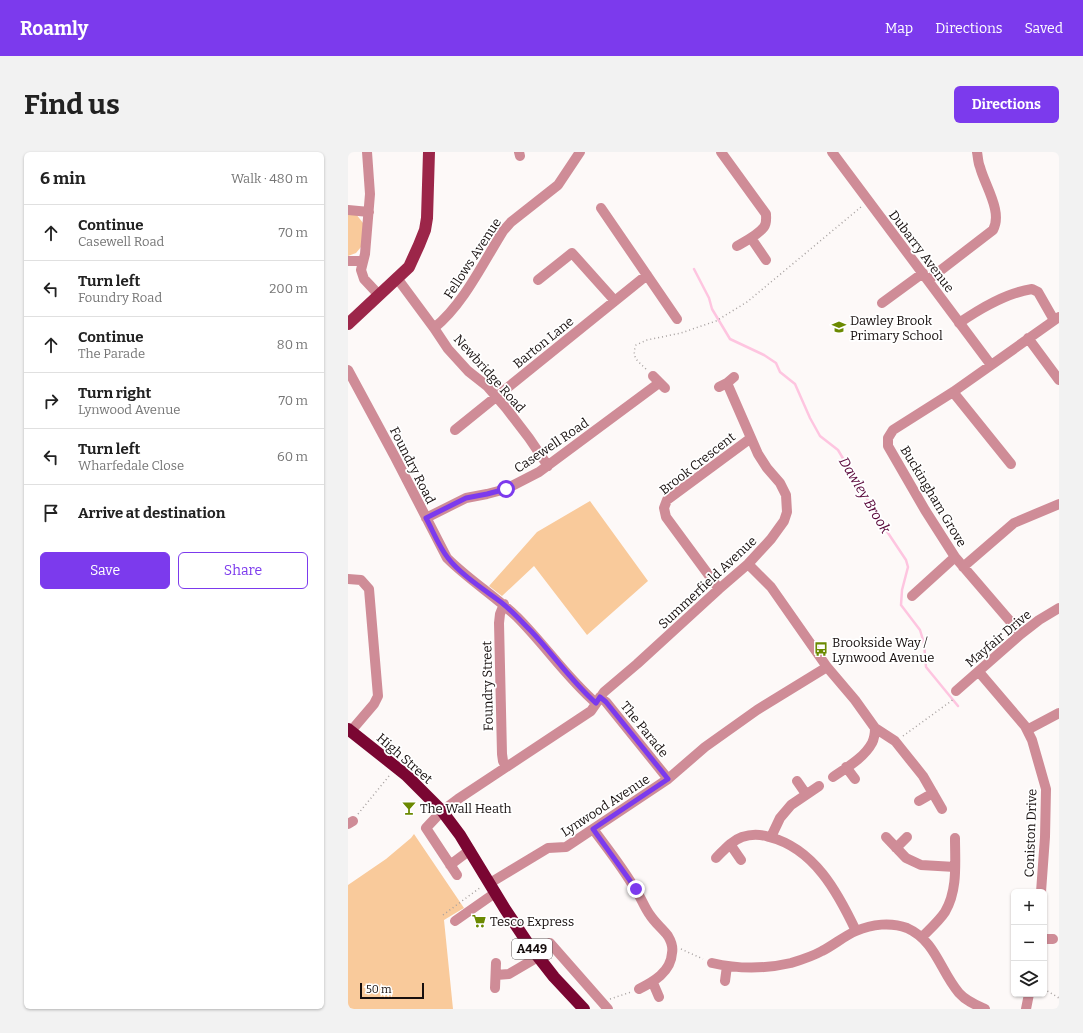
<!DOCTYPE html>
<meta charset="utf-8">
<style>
body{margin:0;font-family:Bitter,serif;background:#f2f2f2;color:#222}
.controls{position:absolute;right:12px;bottom:12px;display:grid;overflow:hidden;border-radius:6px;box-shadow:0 1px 3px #0004}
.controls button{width:36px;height:36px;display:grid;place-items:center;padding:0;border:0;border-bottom:1px solid #e0e0e0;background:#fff;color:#222;font:20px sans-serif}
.scale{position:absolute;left:12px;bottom:10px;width:64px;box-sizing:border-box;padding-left:4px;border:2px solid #170f0e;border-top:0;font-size:11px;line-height:14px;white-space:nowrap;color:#170f0e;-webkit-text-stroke:3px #fff;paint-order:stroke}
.stop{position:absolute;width:12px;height:12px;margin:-9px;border:3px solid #7c3aed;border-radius:50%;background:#fff}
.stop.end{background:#7c3aed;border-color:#fff;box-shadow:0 1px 4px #0008}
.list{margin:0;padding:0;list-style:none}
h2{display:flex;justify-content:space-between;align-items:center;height:52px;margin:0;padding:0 16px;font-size:17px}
h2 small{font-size:13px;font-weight:400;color:#767676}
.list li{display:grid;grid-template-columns:26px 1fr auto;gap:12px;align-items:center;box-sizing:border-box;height:56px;padding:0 16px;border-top:1px solid #e0e0e0}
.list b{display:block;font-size:15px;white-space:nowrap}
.list p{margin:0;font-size:13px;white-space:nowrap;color:#767676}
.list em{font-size:13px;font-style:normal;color:#767676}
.actions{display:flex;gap:8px;padding:12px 16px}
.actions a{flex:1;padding:9px 0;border:1px solid #7c3aed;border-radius:6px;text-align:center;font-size:14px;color:#7c3aed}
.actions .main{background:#7c3aed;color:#fff}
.icon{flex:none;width:22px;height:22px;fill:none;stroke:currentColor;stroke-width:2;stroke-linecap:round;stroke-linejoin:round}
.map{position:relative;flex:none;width:711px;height:857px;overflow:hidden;border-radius:6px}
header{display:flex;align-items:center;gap:24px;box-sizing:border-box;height:56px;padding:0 20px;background:#7c3aed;color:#fff}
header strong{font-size:19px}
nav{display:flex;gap:22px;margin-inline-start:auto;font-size:14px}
.intro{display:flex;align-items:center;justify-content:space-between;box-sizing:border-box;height:96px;padding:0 24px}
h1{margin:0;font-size:28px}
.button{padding:10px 18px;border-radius:6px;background:#7c3aed;color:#fff;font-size:14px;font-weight:700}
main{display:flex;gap:24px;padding:0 24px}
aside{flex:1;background:#fff;border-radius:6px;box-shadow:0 1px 3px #0004}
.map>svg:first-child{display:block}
.green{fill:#f9ca9b}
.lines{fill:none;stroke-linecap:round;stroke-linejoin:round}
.stream{stroke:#fec5e0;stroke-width:2.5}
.path{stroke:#a6a09f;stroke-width:1.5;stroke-dasharray:1 3;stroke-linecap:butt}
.minor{stroke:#cf8c97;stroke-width:10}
.major{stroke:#9c2649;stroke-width:12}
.highway{stroke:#7a0632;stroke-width:12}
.route{stroke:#7c3aed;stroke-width:5}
.labels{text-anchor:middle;stroke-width:3.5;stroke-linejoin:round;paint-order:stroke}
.shield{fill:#fff;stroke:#5d5756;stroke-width:1}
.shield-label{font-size:12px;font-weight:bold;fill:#170f0e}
.street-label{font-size:13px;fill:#170f0e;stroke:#fff}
.poi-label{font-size:13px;fill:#170f0e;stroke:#fff;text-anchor:start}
.water-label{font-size:14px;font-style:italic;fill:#570438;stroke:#fff}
</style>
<header>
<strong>Roamly</strong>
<nav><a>Map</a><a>Directions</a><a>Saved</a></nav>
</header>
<div class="intro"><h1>Find us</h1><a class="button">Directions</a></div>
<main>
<aside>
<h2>6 min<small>Walk · 480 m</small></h2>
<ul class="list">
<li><svg class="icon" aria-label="ahead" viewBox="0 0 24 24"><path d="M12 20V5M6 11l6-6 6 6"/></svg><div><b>Continue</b><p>Casewell Road</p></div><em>70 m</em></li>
<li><svg class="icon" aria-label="left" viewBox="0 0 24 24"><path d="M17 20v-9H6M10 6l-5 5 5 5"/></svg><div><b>Turn left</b><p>Foundry Road</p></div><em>200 m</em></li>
<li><svg class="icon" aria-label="ahead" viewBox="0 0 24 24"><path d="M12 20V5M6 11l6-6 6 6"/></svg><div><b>Continue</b><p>The Parade</p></div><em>80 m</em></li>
<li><svg class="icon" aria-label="right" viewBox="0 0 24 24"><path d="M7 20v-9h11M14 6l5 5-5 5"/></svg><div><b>Turn right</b><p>Lynwood Avenue</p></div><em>70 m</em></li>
<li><svg class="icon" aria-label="left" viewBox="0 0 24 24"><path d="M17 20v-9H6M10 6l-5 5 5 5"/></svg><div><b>Turn left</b><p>Wharfedale Close</p></div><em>60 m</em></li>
<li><svg class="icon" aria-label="arrive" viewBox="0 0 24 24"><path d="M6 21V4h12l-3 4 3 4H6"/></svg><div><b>Arrive at destination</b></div></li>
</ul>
<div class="actions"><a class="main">Save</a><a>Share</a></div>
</aside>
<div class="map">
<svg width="711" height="857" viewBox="0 0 711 857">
<rect width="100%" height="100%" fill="#fdf9f8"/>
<path class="green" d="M0,61l8,1 7,9 1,11 -3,13 -5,6 -8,3z
M242,349l58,80 -61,54 -53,-69 -32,30 -13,-10 48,-54z
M66,682l50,74 -20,12 9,89h-105v-124l38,-26 25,-21z"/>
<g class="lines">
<path class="stream" d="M346,117l15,29 3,11 18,30 34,16 12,8 4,9 15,12 15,34 10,18 18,14 44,74 24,36 2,7 -6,23 -1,15 19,25 4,13 2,24 32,39"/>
<path class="path" d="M298,217c-8,-8 -15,-11 -10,-24l11,-5 34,-7 35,-12 31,-19 114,-95
M555,584l51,-37
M10,662l31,-38
M95,763l38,-28
M333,797l22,10
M696,837l15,9
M262,847l21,-7"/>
<path class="minor" d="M19,0l3,42 -5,60 -4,16 3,9 15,16
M171,0l1,4
M373,0l45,62c0,4 1,9 -2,13 -6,8 -18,14 -27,19
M484,0l159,213
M253,56l76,111
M0,58l21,2
M403,86l15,22
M0,109h15
M49,126l37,50 14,21 20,22 19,15 19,22 23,30 19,28
M190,128l34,-27 43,48
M580,128l65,-50c10,-18 -8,-44 -13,-63 -2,-4 -2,-10 -3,-15
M534,151l41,-30
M611,171c22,-15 47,-30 73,-34l6,3 16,28
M86,176c29,-23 49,-65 69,-97l8,-9 47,-37 22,-33
M680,186l31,42
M0,218l47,87 52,101c22,22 48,38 70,59 28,28 50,61 79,86
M305,224l12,12
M371,235l8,-4 7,-6
M605,240l58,72
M107,278l192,-155
M78,366l40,-20 21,-4 19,-5 33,-17 120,-89
M400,412l23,23 56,80 28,33 20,28 20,13 28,35 19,33
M615,415l51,-44 45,-19
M0,427l13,1 8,9 9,107 -4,8 -23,27
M371,437l-53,-72 -2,-9 3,-8 84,-62
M564,444l43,-39
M156,452l-4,10 -1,9 3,131 1,7 3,6
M673,482l-66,-77 -30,-47 -37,-64v-8l5,-8 60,-38 106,-75
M631,520l46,54 7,14 14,49 -1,48 -4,55
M608,539l65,-57 18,-14 20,-12
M252,545l6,5 62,77
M679,578l32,-17
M498,615l9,12
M485,625c13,-9 31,-19 39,-34 2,-4 3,-10 3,-15
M449,629l9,13
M571,649l14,-8
M0,672l5,-3
M245,677c14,19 30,39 42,60 6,8 9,18 15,26 5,8 13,14 18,21 3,5 5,12 4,17 -1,19 -19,29 -33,36
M423,685l9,-19 11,-13 28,-19
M538,685l20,21 15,7 34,2
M382,692l11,16
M548,696l11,-11
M368,706c8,-8 15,-17 26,-21 9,-3 18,-3 27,0 45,11 69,56 87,94
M102,713l20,-15
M109,723l-31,-47 16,-17 16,-12 133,-88 13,-19 33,-28 82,-75 29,-25 23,-25 13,-18 3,-9 -1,-17 -6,-12 -13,-15 -9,-14 -31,-71
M142,731l58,-35 18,-1 102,-68 37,-32 52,-37 70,-43
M107,769l40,-28
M574,785c8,-8 17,-16 23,-25 13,-22 10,-49 10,-74
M696,787h9
M202,791l58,66
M364,811c26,6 53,6 79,0 10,-3 22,-7 31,-12 12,-6 22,-15 34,-20 16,-7 35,-9 51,-3 29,13 33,43 52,65 7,8 17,12 26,16
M148,823l13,-1 29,-17
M377,829l2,-15
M305,831l6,14
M147,836l1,-25
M678,857l3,-15"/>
<path class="major" d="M0,172l61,-57 10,-22 6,-15 2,-12 2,-66"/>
<path class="highway" d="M0,577l58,46 36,36 18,24 45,74 24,36 25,32 30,32"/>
</g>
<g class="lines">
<path class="route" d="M158,337l-19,5 -21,4 -40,20c7,13 13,29 22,40 13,17 37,32 54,45 10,8 19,18 29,28 22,23 41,51 65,72l4,-6 6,5 62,77 -75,50 43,60"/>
</g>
<defs>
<symbol id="school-bare" viewBox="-9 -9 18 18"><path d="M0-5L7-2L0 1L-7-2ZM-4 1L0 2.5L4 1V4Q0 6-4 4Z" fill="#6b8901" stroke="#fff" stroke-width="2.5" paint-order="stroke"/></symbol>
<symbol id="bus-bare" viewBox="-9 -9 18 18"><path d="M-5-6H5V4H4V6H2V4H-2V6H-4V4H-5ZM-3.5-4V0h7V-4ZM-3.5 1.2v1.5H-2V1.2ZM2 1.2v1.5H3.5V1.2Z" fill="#6b8901" stroke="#fff" stroke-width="2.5" paint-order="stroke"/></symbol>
<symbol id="bar-bare" viewBox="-9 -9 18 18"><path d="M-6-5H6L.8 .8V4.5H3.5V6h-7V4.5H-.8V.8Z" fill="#6b8901" stroke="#fff" stroke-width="2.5" paint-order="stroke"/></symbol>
<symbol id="supermarket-bare" viewBox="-9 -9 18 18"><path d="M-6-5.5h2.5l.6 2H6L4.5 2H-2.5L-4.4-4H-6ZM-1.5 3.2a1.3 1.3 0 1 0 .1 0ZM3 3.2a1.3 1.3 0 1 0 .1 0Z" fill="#6b8901" stroke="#fff" stroke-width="2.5" paint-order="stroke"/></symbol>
</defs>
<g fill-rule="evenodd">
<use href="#school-bare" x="481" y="165" width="20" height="20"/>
<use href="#bus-bare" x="463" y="487" width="20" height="20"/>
<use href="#bar-bare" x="51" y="646" width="20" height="20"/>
<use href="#supermarket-bare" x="121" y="759" width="20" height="20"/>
</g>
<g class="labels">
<rect class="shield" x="164" y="787" width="40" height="20" rx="3"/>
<g class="shield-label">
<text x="184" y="801">A449</text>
</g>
<g class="street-label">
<text transform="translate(574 99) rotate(53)" y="5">Dubarry Avenue</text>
<text transform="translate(124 106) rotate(-57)" y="5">Fellows Avenue</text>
<text transform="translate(195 190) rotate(-39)" y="5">Barton Lane</text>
<text transform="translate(142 221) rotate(48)" y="5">Newbridge Road</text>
<text transform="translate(203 293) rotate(-34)" y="5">Casewell Road</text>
<text transform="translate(349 311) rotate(-38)" y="5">Brook Crescent</text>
<text transform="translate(65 313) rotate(63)" y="5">Foundry Road</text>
<text transform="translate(586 344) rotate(59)" y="5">Buckingham Grove</text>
<text transform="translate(359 430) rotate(-43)" y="5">Summerfield Avenue</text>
<text transform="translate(650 486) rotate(-40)" y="5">Mayfair Drive</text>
<text transform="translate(139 534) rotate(-91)" y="5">Foundry Street</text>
<text transform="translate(297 577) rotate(51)" y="5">The Parade</text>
<text transform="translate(57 606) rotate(41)" y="5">High Street</text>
<text transform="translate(257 653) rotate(-33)" y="5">Lynwood Avenue</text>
<text transform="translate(682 681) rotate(-88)" y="5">Coniston Drive</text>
</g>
<g class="poi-label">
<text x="502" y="173">Dawley Brook<tspan x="502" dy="15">Primary School</tspan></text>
<text x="484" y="495">Brookside Way /<tspan x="484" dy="15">Lynwood Avenue</tspan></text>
<text x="72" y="661">The Wall Heath</text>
<text x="142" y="774">Tesco Express</text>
</g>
<g class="water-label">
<text transform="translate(517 343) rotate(59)" y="5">Dawley Brook</text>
</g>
</g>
</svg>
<div class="controls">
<button>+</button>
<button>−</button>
<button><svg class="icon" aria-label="layers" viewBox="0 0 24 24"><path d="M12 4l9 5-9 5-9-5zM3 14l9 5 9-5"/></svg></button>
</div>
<div class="scale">50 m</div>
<div class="stop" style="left:158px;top:337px"></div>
<div class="stop end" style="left:288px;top:737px"></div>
</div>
</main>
